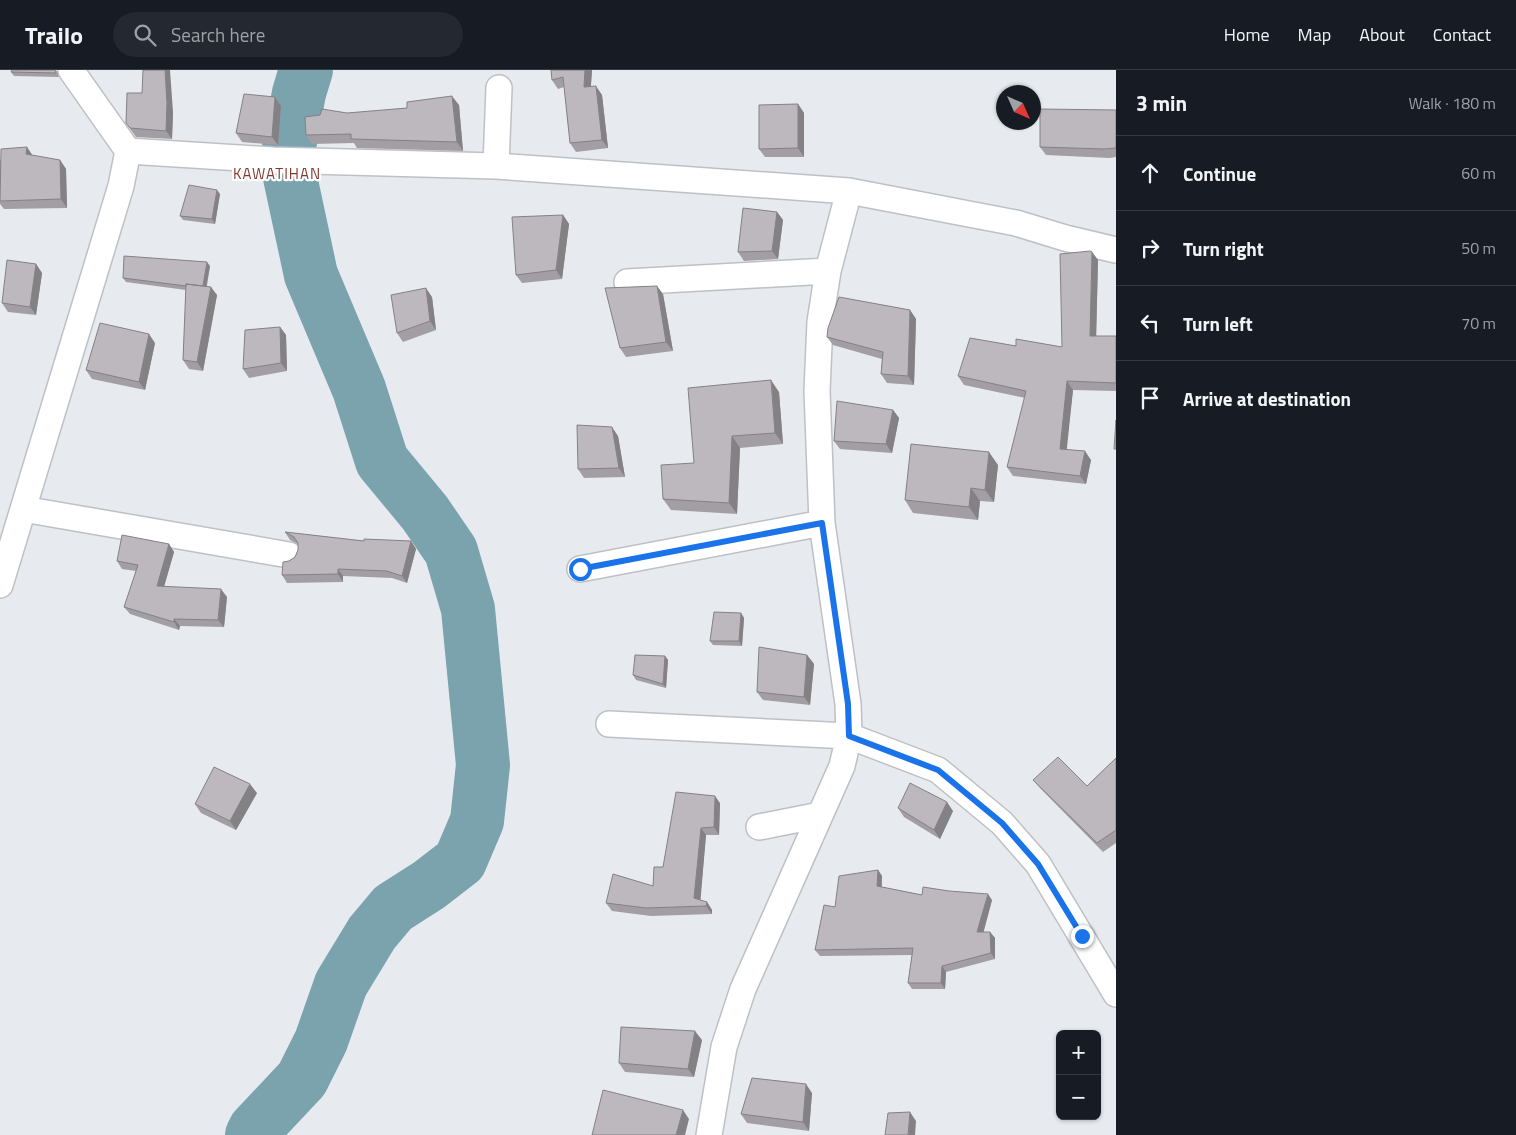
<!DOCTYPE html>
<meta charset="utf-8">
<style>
body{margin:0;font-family:"Titillium Web",sans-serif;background:#242831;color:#f1f3f6}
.controls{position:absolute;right:15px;bottom:15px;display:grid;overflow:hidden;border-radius:8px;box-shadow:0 1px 4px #0004}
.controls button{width:45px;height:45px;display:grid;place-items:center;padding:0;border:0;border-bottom:1px solid #363941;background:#171b24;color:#f1f3f6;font:25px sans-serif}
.compass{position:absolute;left:996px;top:15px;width:45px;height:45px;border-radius:50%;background:#171b24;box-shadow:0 1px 4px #0004;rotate:135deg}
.stop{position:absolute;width:15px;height:15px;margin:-11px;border:4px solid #1a73e8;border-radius:50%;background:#fff}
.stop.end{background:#1a73e8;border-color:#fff;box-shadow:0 1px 5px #0008}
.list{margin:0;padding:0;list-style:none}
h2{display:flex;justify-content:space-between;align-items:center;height:65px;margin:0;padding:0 20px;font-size:21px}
h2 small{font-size:16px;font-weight:400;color:#9ea1a6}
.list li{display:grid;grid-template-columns:32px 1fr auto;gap:15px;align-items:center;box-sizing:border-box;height:75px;padding:0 20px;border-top:1px solid #363941}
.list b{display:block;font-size:19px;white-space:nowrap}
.list em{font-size:16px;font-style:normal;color:#9ea1a6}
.icon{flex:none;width:28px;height:28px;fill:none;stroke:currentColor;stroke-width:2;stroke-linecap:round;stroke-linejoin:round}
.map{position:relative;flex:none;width:1116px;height:1065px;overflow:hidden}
header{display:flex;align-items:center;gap:30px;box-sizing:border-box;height:70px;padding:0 25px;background:#171b24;border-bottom:1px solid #363941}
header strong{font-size:24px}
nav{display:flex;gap:28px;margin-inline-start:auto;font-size:18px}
.search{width:350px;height:45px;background:#242831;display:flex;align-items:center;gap:12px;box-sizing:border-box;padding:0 18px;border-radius:28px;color:#9ea1a6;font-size:19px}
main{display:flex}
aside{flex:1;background:#171b24}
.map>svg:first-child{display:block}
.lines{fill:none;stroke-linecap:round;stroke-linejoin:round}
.river{stroke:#7ba3ad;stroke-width:54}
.minor-casing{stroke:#bdc0c6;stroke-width:28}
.minor{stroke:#fff;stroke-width:25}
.wall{fill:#a29ea3}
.shaded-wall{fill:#848185}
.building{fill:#bcb8be;stroke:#848185}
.route{stroke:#1a73e8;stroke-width:6}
.labels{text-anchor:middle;stroke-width:4.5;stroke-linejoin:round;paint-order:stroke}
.neighbourhood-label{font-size:15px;letter-spacing:1px;fill:#803a30;stroke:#fff}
</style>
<header>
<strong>Trailo</strong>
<div class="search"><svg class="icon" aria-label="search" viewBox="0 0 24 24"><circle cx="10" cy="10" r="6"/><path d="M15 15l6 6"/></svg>Search here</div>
<nav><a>Home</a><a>Map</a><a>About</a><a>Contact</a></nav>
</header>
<main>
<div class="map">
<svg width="1116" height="1065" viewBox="0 0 1116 1065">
<rect width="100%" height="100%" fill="#e7ebf0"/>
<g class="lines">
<path class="river" d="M289,77l10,-54 7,-23
M252,1065l3,-6 47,-50 19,-38 20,-57 31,-51 21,-25 36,-23 31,-24 17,-40 6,-56 -15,-156 -17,-58 -26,-38 -43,-52 -23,-72 -48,-114 -21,-98"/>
<defs>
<path id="minor" d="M71,0l57,81
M496,96l3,-78
M627,212l201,-11
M23,439l266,46
M580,499l242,-46
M0,515l121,-399 7,-35 145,9 223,6 353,25 167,32 49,15 51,12
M609,654l240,12 89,34 64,53 36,41 78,130
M759,757l61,-12
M709,1065l15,-88 19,-58 99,-223 7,-30 -1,-32 -26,-181 -5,-132 3,-69 8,-51 21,-80"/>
</defs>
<use href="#minor" class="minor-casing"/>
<use href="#minor" class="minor"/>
</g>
<path class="wall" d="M551,0h41l-1,16 11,9 6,53 -32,4 -6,-9 -6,-56 -6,2 -6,-9z
M57,1l2,6 -45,-1 -3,-4z
M798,34l6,9v44h-39l-6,-8z
M459,35l4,46 -106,-3 -3,-5 -42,1 -6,-9 41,-22z
M281,36l-3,39 -36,-3 -6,-9z
M1116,40v47l-6,1 -64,-3 -6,-8z
M173,42l-1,27 -36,-2 -10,-14z
M0,90h60l6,9 1,39 -63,1 -4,-5z
M220,124l-5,30 -32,-4 -3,-4z
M777,142l6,8 -5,39 -34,2 -6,-9z
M563,145l6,9 -7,55 -40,4 -6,-8z
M1092,182l6,8 -2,76h20v55l-43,-1 -7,59 25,11 -5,24 -73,-8 -6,-9 18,-69 -61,-13 -6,-9 58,-30 46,1z
M36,194l6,9 -6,42 -28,-3 -6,-9z
M210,196l-3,20 10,9 -14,76 -14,-2 -6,-9 3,-70 -60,-8 -3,-4z
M663,224l10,57 -47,6 -6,-9z
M432,227l4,33 -33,12 -6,-9z
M910,240l6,9 -2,66 -27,-2 -6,-9 1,-15 -49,-14 -6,-8z
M280,257l6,8 1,36 -38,7 -6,-9z
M155,273l-10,47 -53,-11 -6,-9z
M779,322l4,52 -43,4 -3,66 -66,-4 -8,-11 31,-36z
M893,340l6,8 -7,35 -52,-4 -6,-8z
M618,366l7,41 -41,1 -6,-9z
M998,395l-4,37 -14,-1 -2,19 -65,-7 -8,-13z
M285,462l79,9h47l5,8 -9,34 -15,-5 -49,-2v6l-56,1 -5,-8 7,-14 6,-4 3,-7v-6l-8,-4z
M169,474l5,8 -10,34 63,11 -3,30 -44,-1 -1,4 -49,-16 -6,-7 12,-36 -14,-2 -5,-8z
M741,543l3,5 -2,28 -29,-1 -3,-4z
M807,585l7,9 -4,41 -47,-5 -6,-8z
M665,586l3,4 -2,28 -30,-8 -3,-5z
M1116,688v85l-13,9 -63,-64 -7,-8 54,6z
M257,723l-21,37 -35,-17 -6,-9z
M720,733l-1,32h-13l-6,65 7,2 5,8v4l-61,2 -39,-5 -6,-8 47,-17 10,-19z
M898,738l55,3 -13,28 -36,-22z
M878,800l4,6v11l40,8 70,5 -9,32h7l5,6v21l-49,13 -1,17h-33l-4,-6 4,-28 -92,1 -5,-6 20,-43z
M702,970l-8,37 -69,-5 -6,-9z
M812,1023l-3,38 -62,-8 -6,-9z"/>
<path class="shaded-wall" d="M165,0h5l3,42 -1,27 -6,-8z
M585,0h7l-2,26 -6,-9z
M596,16l6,9 6,53 -6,-8z
M452,26l7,9 4,46 -6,-9z
M275,27l6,9 -3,39 -6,-8z
M798,34l6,9v44l-6,-9z
M27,77l6,9 -7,-2z
M60,90l6,9 1,39 -6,-9z
M217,120l3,4 -5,30 -3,-5z
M777,142l6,8 -5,39 -6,-8z
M563,145l6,9 -7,55 -6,-9z
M1092,182l6,8 -2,84 -6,-8z
M207,192l3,4 -5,26 -3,-4z
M36,194l6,9 -6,42 -6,-8z
M657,216l6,8 10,57 -7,-9z
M211,217l6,8 -14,76 -6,-9z
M426,218l6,9 4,33 -6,-9z
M910,240l6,9 -2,66 -6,-9z
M280,257l6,8 1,36 -6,-8z
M149,264l6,9 -10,47 -6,-8z
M771,310l8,12 4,52 -8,-11z
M1067,311l6,9 -7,67 -6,-8z
M893,340l6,8 -7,35 -6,-9z
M612,357l6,9 7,41 -6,-9z
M732,366l8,12 -3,66 -8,-11z
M1085,381l6,9 -5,24 -6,-8z
M989,382l9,13 -4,37 -9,-12z
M971,418l9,13 -2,19 -9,-13z
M411,471l5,8 -9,34 -5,-7z
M169,474l5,8 -12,42 -5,-8z
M338,499l5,7v6l-5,-8z
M221,519l6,8 -3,30 -6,-7z
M741,543l3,5 -2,28 -3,-5z
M174,549l6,7 -1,4 -5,-8z
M807,585l7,9 -4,41 -6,-8z
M665,586l3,4 -2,28 -3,-4z
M250,714l7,9 -21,37 -6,-9z
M715,726l5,7 -1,32 -5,-8z
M947,732l6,9 -13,28 -6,-9z
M701,758l5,7 -6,71 -6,-8z
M878,800l4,6 -1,16 -4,-6z
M988,824l4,6 -10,38 -5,-6z
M707,832l5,8v4l-6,-8z
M990,862l5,6v21l-4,-6z
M942,896l4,6 -1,17 -4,-6z
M695,961l7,9 -8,37 -6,-8z
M806,1014l6,9 -3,38 -6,-9z
M683,1040l6,9 -4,16h-9z
M910,1042l6,9 -1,14h-7z"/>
<path class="building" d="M12,0h43l1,3 -45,-1z
M143,0h22l2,33 -1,28 -36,-3 -4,-5 1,-30h15z
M551,0h34l-1,17 12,-1 6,54 -32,3 -7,-66 -11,3z
M244,24l31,3 -3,40 -36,-4z
M452,26l5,46 -106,-3v-5l-45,1 -1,-18 15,-2 2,-6 25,4 60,-5v-6z
M798,34v44l-39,1v-44z
M1040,39l76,1v38l-12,1 -64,-2z
M27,77l-1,7 34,6 1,39 -61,2 1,-52z
M189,115l28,5 -5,29 -32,-3z
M743,138l34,4 -5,39 -34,1z
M563,145l-7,55 -40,5 -4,-58z
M1090,181l2,1 -2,84h26v47l-49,-2 -7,68 25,2 -5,25 -73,-9 19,-76 -68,-15 12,-38 46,8v-7l46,8 -2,-93z
M124,186l83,6 -4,24 -17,-2v2l-63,-8z
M7,190l29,4 -6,43 -28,-4z
M186,214l25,3 -14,75 -14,-2z
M657,216l9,56 -46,6 -15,-60z
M426,218l4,33 -33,12 -6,-38z
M839,227l71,13 -2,66 -27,-2 2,-22 -56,-15 1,-9z
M100,253l49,11 -10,48 -53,-12z
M280,257l1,36 -38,6 2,-39z
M771,310l4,53 -43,3 -3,67 -66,-4 -2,-34 33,-2 -6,-75z
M837,331l56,9 -7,34 -52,-3z
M1116,350v29h-2z
M577,355l35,2 7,41 -41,1z
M911,374l78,8 -4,38 -14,-2 -2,19 -64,-7z
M285,462l79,9v-2l47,2 -9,35 -15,-5 -49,-2v5l-56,1 1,-13 6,-1 6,-4 3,-7v-7l-4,-6z
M122,465l47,9 -12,42 64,3 -3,31 -44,-1v3l-50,-15 14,-42 -21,-4z
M714,542l27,1 -2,28h-29z
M759,577l48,8 -3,42 -47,-5z
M635,585l30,1 -2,28 -30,-9z
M1058,687l29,29 29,-28v72l-19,13 -64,-63z
M214,697l36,17 -20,37 -35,-17z
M910,713l37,19 -13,28 -36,-22z
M676,722l39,4 -1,31 -13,1 -7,70 13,4 -1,4 -60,2 -40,-5 7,-29 40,12 1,-19h9z
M878,800l-1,16 45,9 1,-8 26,4 39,3 -11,38h13l1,21 -49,13 -1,17h-33l5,-35 -98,2 9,-45 11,2 4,-31z
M621,957l74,4 -7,38 -69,-6z
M752,1008l54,6 -3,38 -62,-8z
M603,1020l80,20 -7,25h-84z
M910,1042l-2,23h-23l3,-22z"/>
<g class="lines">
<path class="route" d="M580,499l242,-46 26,181 1,32 89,34 64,53 36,41 44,72"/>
</g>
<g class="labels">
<g class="neighbourhood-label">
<text x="277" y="109">KAWATIHAN</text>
</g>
</g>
</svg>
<div class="controls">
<button>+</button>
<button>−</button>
</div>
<svg class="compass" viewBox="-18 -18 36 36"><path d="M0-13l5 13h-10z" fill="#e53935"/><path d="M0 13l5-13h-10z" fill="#9ea1a6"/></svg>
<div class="stop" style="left:580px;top:499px"></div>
<div class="stop end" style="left:1082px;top:866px"></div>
</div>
<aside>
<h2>3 min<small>Walk · 180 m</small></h2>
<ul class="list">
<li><svg class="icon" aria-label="ahead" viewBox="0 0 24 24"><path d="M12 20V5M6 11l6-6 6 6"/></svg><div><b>Continue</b></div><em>60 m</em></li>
<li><svg class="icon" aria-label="right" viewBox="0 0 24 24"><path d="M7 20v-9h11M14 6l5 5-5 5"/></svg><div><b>Turn right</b></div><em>50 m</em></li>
<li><svg class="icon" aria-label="left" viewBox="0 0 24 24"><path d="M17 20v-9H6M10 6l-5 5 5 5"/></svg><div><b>Turn left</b></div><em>70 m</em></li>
<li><svg class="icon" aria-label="arrive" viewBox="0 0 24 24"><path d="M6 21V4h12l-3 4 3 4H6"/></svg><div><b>Arrive at destination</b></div></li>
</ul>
</aside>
</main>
